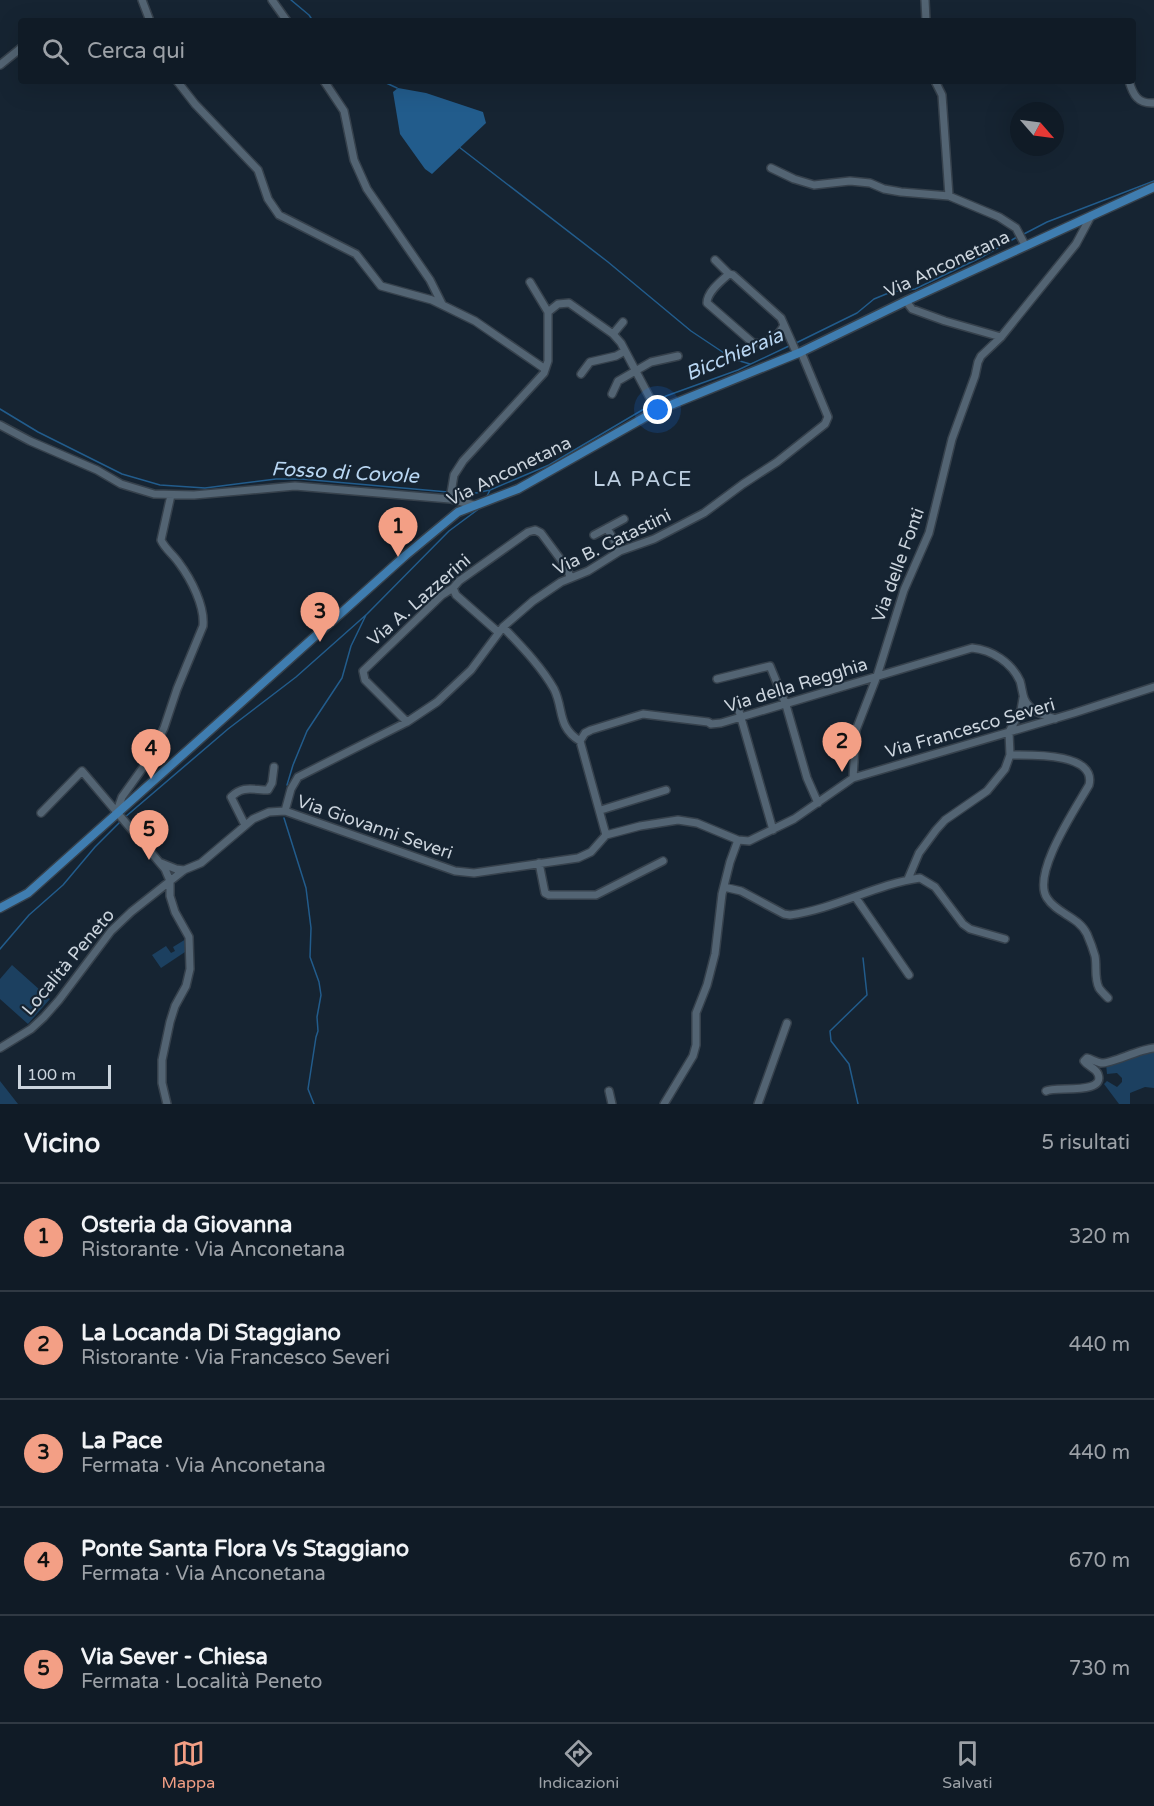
<!DOCTYPE html>
<html lang="it">
<meta charset="utf-8">
<style>
body{margin:0;font-family:"Varela Round",sans-serif;background:#1e2832;color:#f1f3f6}
.compass{position:absolute;left:1010px;top:102px;width:54px;height:54px;border-radius:50%;background:#101b26;box-shadow:0 6px 24px #0002;rotate:118deg}
.scale{position:absolute;left:18px;bottom:15px;width:93px;box-sizing:border-box;padding-left:6px;border:3px solid #cbd4dd;border-top:0;font-size:16px;line-height:21px;white-space:nowrap;color:#cbd4dd;-webkit-text-stroke:4px #162432;paint-order:stroke}
.you{position:absolute;left:658px;top:410px;width:21px;height:21px;margin:-15px;border:4px solid #fff;border-radius:50%;background:#1a73e8;box-shadow:0 0 0 9px #1a73e833}
.badge{display:grid;place-items:center;width:39px;height:39px;border-radius:50%;background:#f39f85;color:#111;font-size:20px;font-weight:700}
.pin{position:absolute;translate:-50% -50px;filter:drop-shadow(0 2px 3px #0008)}
.pin::after{content:'';position:absolute;top:32px;width:21px;height:18px;background:inherit;clip-path:polygon(0 0,100% 0,50% 100%)}
.list{margin:0;padding:0;list-style:none}
h2{display:flex;justify-content:space-between;align-items:center;height:78px;margin:0;padding:0 24px;font-size:26px}
h2 small{font-size:20px;font-weight:400;color:#9ca1a7}
.list li{display:grid;grid-template-columns:39px 1fr auto;gap:18px;align-items:center;box-sizing:border-box;height:108px;padding:0 24px;border-top:2px solid #303943}
.list b{display:block;font-size:22px;white-space:nowrap}
.list p{margin:0;font-size:20px;white-space:nowrap;color:#9ca1a7}
.list em{font-size:20px;font-style:normal;color:#9ca1a7}
.icon{flex:none;width:33px;height:33px;fill:none;stroke:currentColor;stroke-width:2;stroke-linecap:round;stroke-linejoin:round}
.map{position:relative;flex:none;width:1154px;height:1104px;overflow:hidden}
.search{position:absolute;background:#101b26;box-shadow:0 6px 24px #0002;left:18px;right:18px;top:18px;height:66px;display:flex;align-items:center;gap:15px;box-sizing:border-box;padding:0 21px;border-radius:6px;color:#9ca1a7;font-size:22px}
.sheet{height:618px;background:#101b26}
nav{display:flex;justify-content:space-around;align-items:center;box-sizing:border-box;height:84px;border-top:2px solid #303943;background:#101b26;font-size:16px;color:#9ca1a7}
nav a{display:grid;justify-items:center;gap:3px}
nav .on{color:#f39f85}
.map>svg:first-child{display:block}
.green{fill:#1c4060}
.water{fill:#225c8c}
.lines{fill:none;stroke-linecap:round;stroke-linejoin:round}
.stream{stroke:#225c8c;stroke-width:1.5}
.minor-casing{stroke:#36414c;stroke-width:10}
.major-casing{stroke:#36414c;stroke-width:11}
.minor{stroke:#536473;stroke-width:7}
.major{stroke:#3f7db0;stroke-width:8}
.labels{text-anchor:middle;stroke-width:4.5;stroke-linejoin:round;paint-order:stroke}
.street-label{font-size:18px;fill:#cbd4dd;stroke:#162432}
.water-label{font-size:20px;font-style:italic;fill:#b8d6f2;stroke:#162432}
.quarter-label{font-size:21px;letter-spacing:1.5px;fill:#bccee0;stroke:#162432}
</style>
<div class="map">
<svg width="1154" height="1104" viewBox="0 0 1154 1104">
<rect width="100%" height="100%" fill="#162432"/>
<path class="green" d="M186,939l2,11 -27,18 -9,-13 14,-9 5,7 4,-2 -2,-4z
M12,965l38,34 -22,25 -28,-25v-20z
M1146,1050l8,1v48v-11l-9,-1 -15,6v11h-11l-15,-20 3,-3 10,6 5,-5v-4l-5,-5 -10,1 -1,-10z
M0,1081l18,23h-18z"/>
<path class="water" d="M398,88l28,5 57,19 3,11 -54,51 -7,-5 -25,-35 -7,-42z"/>
<g class="lines">
<path class="stream" d="M291,0l18,15 4,6
M382,81l15,7
M459,147l149,115 83,69 42,28 17,5
M1022,235l25,-13 107,-41
M796,343l61,-30 17,-14 17,-7 24,-3 67,-32 35,-20
M0,409l38,23 84,42 38,11 45,3 71,-9h25l147,13
M453,492l23,1 14,-3
M487,496l3,-6 59,-25 117,-69 72,-26 51,-24
M287,785l6,-20 14,-34 35,-53 9,-32 15,-31
M124,818l104,-89 68,-52 71,-63 82,-83 31,-23
M284,818l22,70 5,40 -1,29 9,25 2,13 -4,22 1,14 -2,6 -8,52 6,15
M0,949l29,-34 34,-30 32,-38 26,-26
M858,1104l-9,-40 -18,-23 -1,-10 37,-36 -4,-37"/>
<defs>
<path id="minor" d="M142,0l8,21
M272,0l15,21
M925,0l1,21
M0,65l21,-17
M177,81l18,23 63,66 10,29 11,16 77,39 25,32 51,14 43,21 70,48
M324,81l20,30 10,49 13,29 63,91 12,24
M935,81l7,14 7,101
M1129,81c4,14 9,23 25,22
M771,168l23,11 20,6 36,-4 20,2 14,6 17,3 48,4 50,21 17,11 9,17
M715,260l14,14
M530,282l18,30
M906,301l6,8 33,12 56,16
M784,325c-5,11 -18,20 -31,18l-46,-40c0,-11 14,-22 22,-29l4,1 48,43 16,36
M613,334l10,-12
M581,374l9,-12 26,-6 9,-5
M612,394l6,-13 33,-19 27,-6
M0,425l30,16 67,29 24,14 33,10 40,1 101,-9 155,13 24,6
M450,499l4,-24 9,-14 81,-88 4,-12v-49l10,-8 11,-1 44,31 8,9 30,57
M607,528l13,23
M594,535l30,-16
M453,588l3,7 42,37
M503,627c18,19 38,39 51,62 10,20 3,38 26,52
M717,679l53,-13 16,39 21,73 11,25
M739,711l34,119
M407,722l-42,-42 -2,-9 79,-76 11,-7 6,-7 69,-49 7,-2 6,3 26,35 3,9
M1010,755c18,0 87,-3 79,30 -13,23 -58,89 -42,113 10,16 31,18 40,36 3,7 6,15 8,22 2,10 -1,22 4,32 2,3 6,7 9,10
M853,778l3,-48 21,-54 27,-86 25,-57 23,-94 23,-63 3,-14 3,-6 20,-19 75,-93 15,-28
M601,810l65,-20
M117,811l5,-14 25,-35 17,-34 13,-39 26,-63c2,-20 -12,-47 -24,-63 -6,-9 -14,-14 -18,-23l10,-45
M285,811l6,-22 7,-12 109,-55 30,-20 34,-32 32,-43 30,-26 28,-19 27,-11 32,-20 34,-12 50,-26 39,-29 34,-22 48,-38 3,-7 -27,-65
M41,813l41,-42 83,98 5,12v15l5,16 14,25 1,32 -4,17 -11,20 -5,16 -8,38v23l5,21
M245,825l-14,-28c12,-12 22,-7 37,-7l4,-7 2,-16
M606,835l-26,-94 5,-8 6,-3 52,-16 65,8 3,2 10,-1 251,-75c20,2 39,14 48,33 3,10 2,19 10,26 7,7 17,9 25,12
M161,863l15,6 8,1
M539,863l6,30 4,2h47l67,-34
M908,879l11,-26 17,-23 9,-10 42,-29 18,-22 5,-14 -1,-23 12,-22 2,-12
M724,887l17,4 43,23 6,1c45,-6 86,-31 130,-37l15,9 28,37 7,5 35,10
M856,898l53,77
M0,1048l31,-19 13,-12 15,-17 52,-69 20,-19 53,-42 17,-7 52,-44 16,-7 16,-1 170,60 19,2 104,-15 13,-6 15,-17 34,-9 38,-6 19,3 41,17 11,1 45,-22 59,-41 221,-65 80,-26
M609,1091l3,13
M1046,1091c10,-5 60,4 52,-17 -3,-7 -10,-7 -14,-13l3,-3c4,1 9,4 14,5 10,1 38,-14 53,-15
M664,1104l29,-48 3,-11v-32l11,-28 8,-31 7,-60 8,-32 8,-22
M758,1104l29,-81"/>
<path id="major" d="M0,908l28,-15 378,-338 52,-43 60,-23 138,-78 145,-59 105,-51 248,-114"/>
</defs>
<use href="#minor" class="minor-casing"/>
<use href="#major" class="major-casing"/>
<use href="#minor" class="minor"/>
<use href="#major" class="major"/>
</g>
<g class="labels">
<g class="street-label">
<text transform="translate(947 264) rotate(-25)" y="6">Via Anconetana</text>
<text transform="translate(509 471) rotate(-26)" y="6">Via Anconetana</text>
<text transform="translate(612 542) rotate(-26)" y="6">Via B. Catastini</text>
<text transform="translate(898 565) rotate(-70)" y="6">Via delle Fonti</text>
<text transform="translate(419 600) rotate(-41)" y="6">Via A. Lazzerini</text>
<text transform="translate(796 685) rotate(-17)" y="6">Via della Regghia</text>
<text transform="translate(970 728) rotate(-16)" y="6">Via Francesco Severi</text>
<text transform="translate(375 827) rotate(19)" y="6">Via Giovanni Severi</text>
<text transform="translate(68 962) rotate(-50)" y="6">Località Peneto</text>
</g>
<g class="water-label">
<text transform="translate(734 354) rotate(-23)" y="7">Bicchieraia</text>
<text transform="translate(345 472) rotate(3)" y="7">Fosso di Covole</text>
</g>
<g class="quarter-label">
<text x="643" y="486">LA PACE</text>
</g>
</g>
</svg>
<svg class="compass" viewBox="-18 -18 36 36"><path d="M0-13l5 13h-10z" fill="#e53935"/><path d="M0 13l5-13h-10z" fill="#9ca1a7"/></svg>
<div class="scale">100 m</div>
<div class="you"></div>
<div class="pin badge" style="left:398px;top:557px">1</div>
<div class="pin badge" style="left:842px;top:772px">2</div>
<div class="pin badge" style="left:320px;top:642px">3</div>
<div class="pin badge" style="left:151px;top:779px">4</div>
<div class="pin badge" style="left:149px;top:860px">5</div>
<div class="search"><svg class="icon" aria-label="search" viewBox="0 0 24 24"><circle cx="10" cy="10" r="6"/><path d="M15 15l6 6"/></svg>Cerca qui</div>
</div>
<section class="sheet">
<h2>Vicino<small>5 risultati</small></h2>
<ul class="list">
<li><span class="badge">1</span><div><b>Osteria da Giovanna</b><p>Ristorante · Via Anconetana</p></div><em>320 m</em></li>
<li><span class="badge">2</span><div><b>La Locanda Di Staggiano</b><p>Ristorante · Via Francesco Severi</p></div><em>440 m</em></li>
<li><span class="badge">3</span><div><b>La Pace</b><p>Fermata · Via Anconetana</p></div><em>440 m</em></li>
<li><span class="badge">4</span><div><b>Ponte Santa Flora Vs Staggiano</b><p>Fermata · Via Anconetana</p></div><em>670 m</em></li>
<li><span class="badge">5</span><div><b>Via Sever - Chiesa</b><p>Fermata · Località Peneto</p></div><em>730 m</em></li>
</ul>
</section>
<nav>
<a class="on"><svg class="icon" aria-label="map" viewBox="0 0 24 24"><path d="M3 6l6-2 6 2 6-2v14l-6 2-6-2-6 2zM9 4v14M15 6v14"/></svg>Mappa</a>
<a><svg class="icon" aria-label="directions" viewBox="0 0 24 24"><path d="M12 3l9 9-9 9-9-9zM9 14v-3h6M13 9l2 2-2 2"/></svg>Indicazioni</a>
<a><svg class="icon" aria-label="saved" viewBox="0 0 24 24"><path d="M7 4h10v16l-5-4-5 4z"/></svg>Salvati</a>
</nav>
